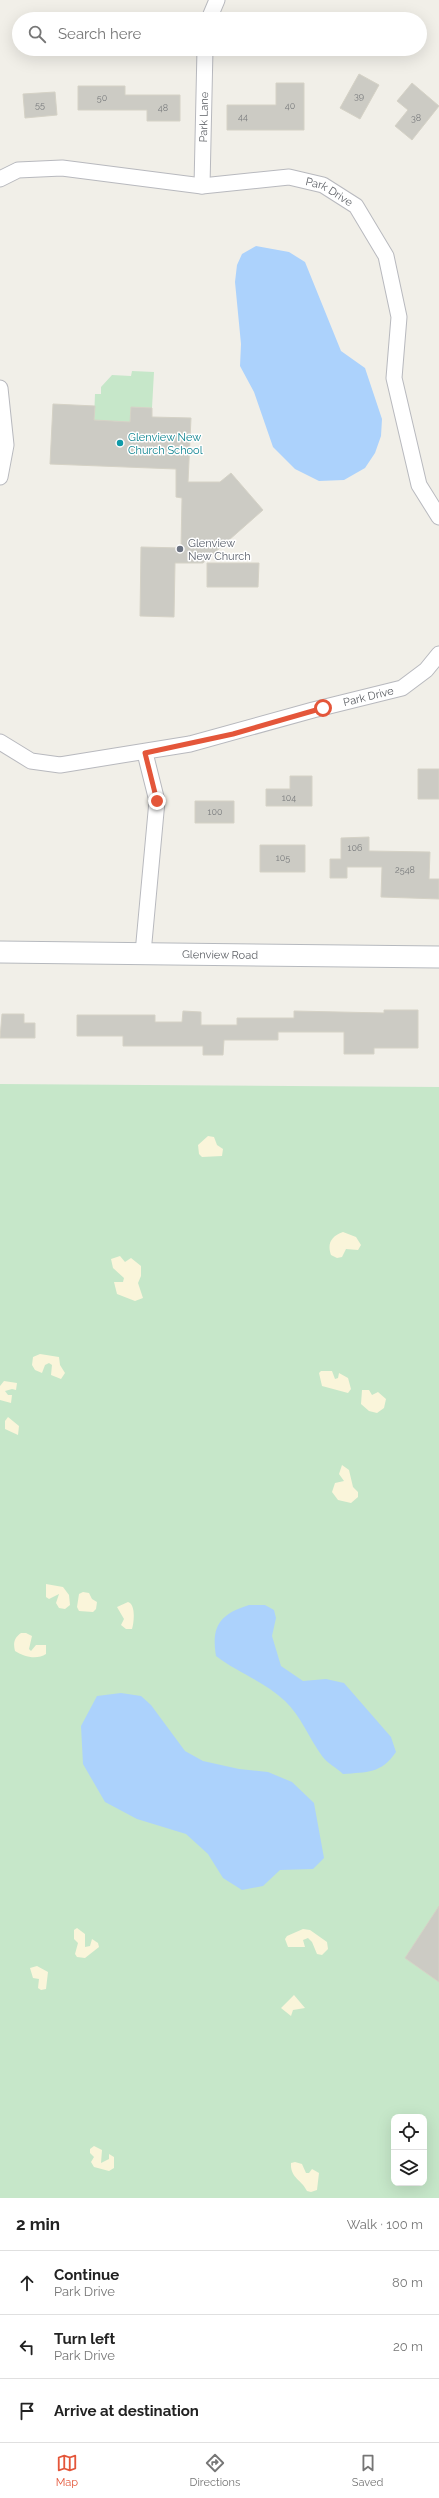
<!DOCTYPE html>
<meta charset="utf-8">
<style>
body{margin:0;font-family:Raleway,sans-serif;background:#f6f6f6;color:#222}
.controls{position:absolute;right:12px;bottom:12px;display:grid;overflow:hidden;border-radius:8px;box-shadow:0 4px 16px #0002}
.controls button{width:36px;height:36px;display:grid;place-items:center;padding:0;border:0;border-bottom:1px solid #e0e0e0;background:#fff;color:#222;font:20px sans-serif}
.stop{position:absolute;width:12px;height:12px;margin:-9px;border:3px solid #e4563a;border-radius:50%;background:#fff}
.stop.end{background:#e4563a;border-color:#fff;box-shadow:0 1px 4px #0008}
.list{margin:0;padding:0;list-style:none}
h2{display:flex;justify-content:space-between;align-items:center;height:52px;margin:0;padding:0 16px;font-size:17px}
h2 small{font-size:13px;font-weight:400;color:#767676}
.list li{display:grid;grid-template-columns:26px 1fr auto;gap:12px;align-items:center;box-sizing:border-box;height:64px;padding:0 16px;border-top:1px solid #e0e0e0}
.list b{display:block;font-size:15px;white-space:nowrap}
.list p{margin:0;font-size:13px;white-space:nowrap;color:#767676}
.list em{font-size:13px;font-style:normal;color:#767676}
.icon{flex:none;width:22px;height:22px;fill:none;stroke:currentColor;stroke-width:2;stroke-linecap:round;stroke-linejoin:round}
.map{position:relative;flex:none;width:439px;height:2198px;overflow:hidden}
.search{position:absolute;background:#fff;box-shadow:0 4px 16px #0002;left:12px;right:12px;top:12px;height:44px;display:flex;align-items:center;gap:10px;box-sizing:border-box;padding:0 14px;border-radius:22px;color:#767676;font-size:15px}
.sheet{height:244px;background:#fff}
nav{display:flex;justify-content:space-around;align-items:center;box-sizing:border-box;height:56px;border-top:1px solid #e0e0e0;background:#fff;font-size:11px;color:#767676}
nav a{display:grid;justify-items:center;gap:2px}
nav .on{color:#e4563a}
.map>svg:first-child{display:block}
.green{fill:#c6e7c9;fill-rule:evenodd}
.sand{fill:#faf5da}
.water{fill:#acd2fc}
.building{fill:#cccbc4;stroke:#d5d2c6}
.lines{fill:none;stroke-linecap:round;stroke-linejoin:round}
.street-casing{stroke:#b8b9be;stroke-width:17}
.secondary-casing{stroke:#b6b9be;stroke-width:23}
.street{stroke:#fff;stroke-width:15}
.secondary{stroke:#fff;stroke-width:21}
.route{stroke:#e4563a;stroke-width:5}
.culture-dot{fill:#0f9aa8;stroke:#fff;stroke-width:1.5}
.worship-dot{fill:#6b7280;stroke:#fff;stroke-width:1.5}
.labels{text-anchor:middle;stroke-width:3;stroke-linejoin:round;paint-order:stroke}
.number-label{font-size:9px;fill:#7a7c7e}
.street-label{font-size:11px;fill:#5f6267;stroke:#fff}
.culture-label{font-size:11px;fill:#0d838f;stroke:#fff;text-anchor:start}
.worship-label{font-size:11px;fill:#5b616d;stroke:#fff;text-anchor:start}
</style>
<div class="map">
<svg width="439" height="2198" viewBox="0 0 439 2198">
<rect width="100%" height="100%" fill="#f1efe8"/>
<path class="green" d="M132,371l22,1 -2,36 -21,-1 -1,15 -36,-2 1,-26h6v-7l11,-12 19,1z
M0,1084l439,3v1111h-439zM394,2117h30v66h-30z"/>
<path class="sand" d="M208,1136l6,1 3,8 6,4 -1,7 -20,1 -3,-3 -1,-9z
M343,1232l13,5 5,8 -3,5 -12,-1 -4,8 -5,1 -6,-3c-4,-11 0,-19 12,-23z
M120,1256l5,6 6,-4 10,8v10l-3,7 5,15 -8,3 -18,-7 -3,-12h9l1,-4 -11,-10 -2,-9z
M40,1354l19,3 1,8 5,8 -4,6 -10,-4 1,-10 -3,-2 -4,2 -3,8 -7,-3 -3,-5 1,-8z
M321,1371h11l3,8 3,-1 1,-5 9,5 3,11 -3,4 -26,-7 -3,-13z
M4,1381l13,2 -1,7 -4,-1 -7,2 3,4h4l-1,8 -11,-3v-14z
M362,1390h7l3,5 6,-3 8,7 -2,9 -7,5 -8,-2 -8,-7z
M8,1417l11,9 -1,9 -13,-6v-8z
M342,1465l7,5 4,17 5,5v5l-7,6 -13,-3 -6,-8 3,-9 9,-2 -5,-7z
M46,1584l17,3 6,8 1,10 -5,4 -6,-1 -3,-5 3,-9 -10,5 -3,-2z
M83,1592l6,1 3,6 5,3 -1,7 -3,3 -14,-1 -2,-4 2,-13z
M128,1602c8,2 6,21 4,27h-6l-5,-4 3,-6 -7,-12z
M21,1633h5l6,3 -3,13 2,2 5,-6h10v9c-9,6 -22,3 -31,-3 -2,-8 -1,-13 6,-18z
M77,1928l8,6v13l5,-1 2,-7 6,4 1,4 -14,11 -8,-1 -2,-3 3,-11 -4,-4v-9z
M303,1929l7,1 17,12 1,7 -6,6 -5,-1 -5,-12 -4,-4 -5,2 2,7h-17l-3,-8 2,-3z
M37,1966l11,6 -2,17 -5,1 -3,-2 1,-9 -6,-1 -3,-10z
M294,1995l11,13 -12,2 -2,6 -10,-8z
M94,2146l8,4 -1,13 8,-4v-5l5,3v11l-5,3 -15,-4 -3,-5 3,-5 -4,-4v-4z
M295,2162l7,2 4,9h3l3,-4 7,4 -2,17 -6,2 -4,-1c-5,-11 -17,-13 -16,-28z"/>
<path class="water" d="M256,246l33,6 16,10 36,89 24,17 17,51 -1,17 -6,17 -10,15 -21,12 -25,1 -24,-12 -22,-22 -19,-55 -14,-26 1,-22 -6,-62 2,-17 5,-11z
M249,1605h16l9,5 2,8 -4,18 9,30 22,15 23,-2 18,4 47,54 5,15c-15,22 -29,20 -53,22 -6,-6 -16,-11 -21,-18 -13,-18 -21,-40 -37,-55 -21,-20 -47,-28 -69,-45 -5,-30 4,-42 33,-51z
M121,1693l20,3 10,9 34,46 18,10 36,8 29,3 24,10 22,21 10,55 -11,11 -33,1 -17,16 -21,4 -19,-12 -15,-24 -22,-20 -49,-15 -32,-17 -22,-38 -2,-38 16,-30z"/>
<path class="building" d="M359,74l20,11 -19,34 -20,-11z
M276,83h28v47h-77v-25h49z
M412,83l27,23 -27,34 -17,-14 13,-16 -11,-9z
M78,86h47v9h55v26h-33v-11h-69z
M55,92l2,23 -32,3 -2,-24z
M53,404l42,2 -1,14 36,2 1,-15 21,1v9l39,1 -3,64h32l11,-9 32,37 -60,53h-28l-1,54 -34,-1 1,-69 40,1 1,-50 -6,-1v-28l-126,-5z
M207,563h52l-1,24h-51z
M418,769h21v30h-21z
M290,776h22v30h-46v-17h24z
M195,801h39v22h-39z
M369,837v14l61,1 -1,27h10v20l-58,-2 1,-30h-35v11h-17v-19h11v-21z
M260,845h45v27h-45z
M384,1010h34v38h-44v6h-30v-22h-66v8h-54l-1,15h-20v-9h-80v-10h-46v-21h78v7h27l1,-11 18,1v13h36v-7h57v-7l90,2z
M2,1014h22v9h11v15h-35z
M439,1906v76l-34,-24z"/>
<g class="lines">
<defs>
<g id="street">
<path d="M209,19l8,-19"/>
<path id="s1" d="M0,179l18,-9 44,-2 140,18 87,-9 34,8 33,21 30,50 13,61 -5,61 25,107 20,32"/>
<path id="s2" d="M202,186l3,-137"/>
<path d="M0,388l6,57 -6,32"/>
<path id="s3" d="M0,742l31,19 29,4 130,-21 123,-34 89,-22 24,-18 13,-16"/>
<path d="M143,953l14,-152 -12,-48"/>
</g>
<g id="secondary">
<path id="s4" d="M0,952l439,5"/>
</g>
</defs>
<use href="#street" class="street-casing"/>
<use href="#secondary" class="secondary-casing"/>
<use href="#street" class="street"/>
<use href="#secondary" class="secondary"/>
</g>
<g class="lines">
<path class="route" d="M157,801l-12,-48 88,-19 90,-26"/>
</g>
<circle class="culture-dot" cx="120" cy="443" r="4"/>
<circle class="worship-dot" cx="180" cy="549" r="4"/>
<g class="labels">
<g class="number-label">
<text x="359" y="99">39</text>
<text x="102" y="101">50</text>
<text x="40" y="108">55</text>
<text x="290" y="109">40</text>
<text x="163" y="111">48</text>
<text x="243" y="120">44</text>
<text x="416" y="121">38</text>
<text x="289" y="801">104</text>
<text x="215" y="815">100</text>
<text x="355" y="851">106</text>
<text x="283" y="861">105</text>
<text x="405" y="873">2548</text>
</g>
<g class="street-label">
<text dy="4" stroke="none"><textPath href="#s2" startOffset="69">Park Lane</textPath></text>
<text dy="4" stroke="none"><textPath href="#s1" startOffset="336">Park Drive</textPath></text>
<text dy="4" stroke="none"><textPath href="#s3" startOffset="382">Park Drive</textPath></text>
<text dy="4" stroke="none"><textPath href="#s4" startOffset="220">Glenview Road</textPath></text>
</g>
<g class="culture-label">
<text x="128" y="441">Glenview New<tspan x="128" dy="13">Church School</tspan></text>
</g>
<g class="worship-label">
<text x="188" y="547">Glenview<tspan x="188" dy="13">New Church</tspan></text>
</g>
</g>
</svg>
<div class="controls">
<button><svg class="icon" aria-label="locate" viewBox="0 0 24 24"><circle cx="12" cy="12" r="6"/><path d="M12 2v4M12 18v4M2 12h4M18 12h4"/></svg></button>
<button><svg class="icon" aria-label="layers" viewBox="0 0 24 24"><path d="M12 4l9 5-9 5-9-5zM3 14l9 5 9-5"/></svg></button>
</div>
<div class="stop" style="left:323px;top:708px"></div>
<div class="stop end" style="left:157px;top:801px"></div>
<div class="search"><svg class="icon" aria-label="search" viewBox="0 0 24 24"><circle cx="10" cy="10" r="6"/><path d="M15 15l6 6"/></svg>Search here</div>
</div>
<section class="sheet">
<h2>2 min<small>Walk · 100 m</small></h2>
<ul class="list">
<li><svg class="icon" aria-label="ahead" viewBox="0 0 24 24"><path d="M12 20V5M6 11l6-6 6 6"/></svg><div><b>Continue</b><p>Park Drive</p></div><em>80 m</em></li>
<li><svg class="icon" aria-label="left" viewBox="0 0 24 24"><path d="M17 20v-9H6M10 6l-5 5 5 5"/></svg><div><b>Turn left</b><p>Park Drive</p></div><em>20 m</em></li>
<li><svg class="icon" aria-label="arrive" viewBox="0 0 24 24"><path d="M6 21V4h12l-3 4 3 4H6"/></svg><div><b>Arrive at destination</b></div></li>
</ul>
</section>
<nav>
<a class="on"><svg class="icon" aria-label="map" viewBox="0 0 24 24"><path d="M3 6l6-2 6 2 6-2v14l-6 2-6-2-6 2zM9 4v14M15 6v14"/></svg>Map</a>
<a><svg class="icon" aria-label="directions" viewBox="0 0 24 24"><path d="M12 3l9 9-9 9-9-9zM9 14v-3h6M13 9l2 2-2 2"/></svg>Directions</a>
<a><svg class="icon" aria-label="saved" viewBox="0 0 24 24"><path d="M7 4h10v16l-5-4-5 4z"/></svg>Saved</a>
</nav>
